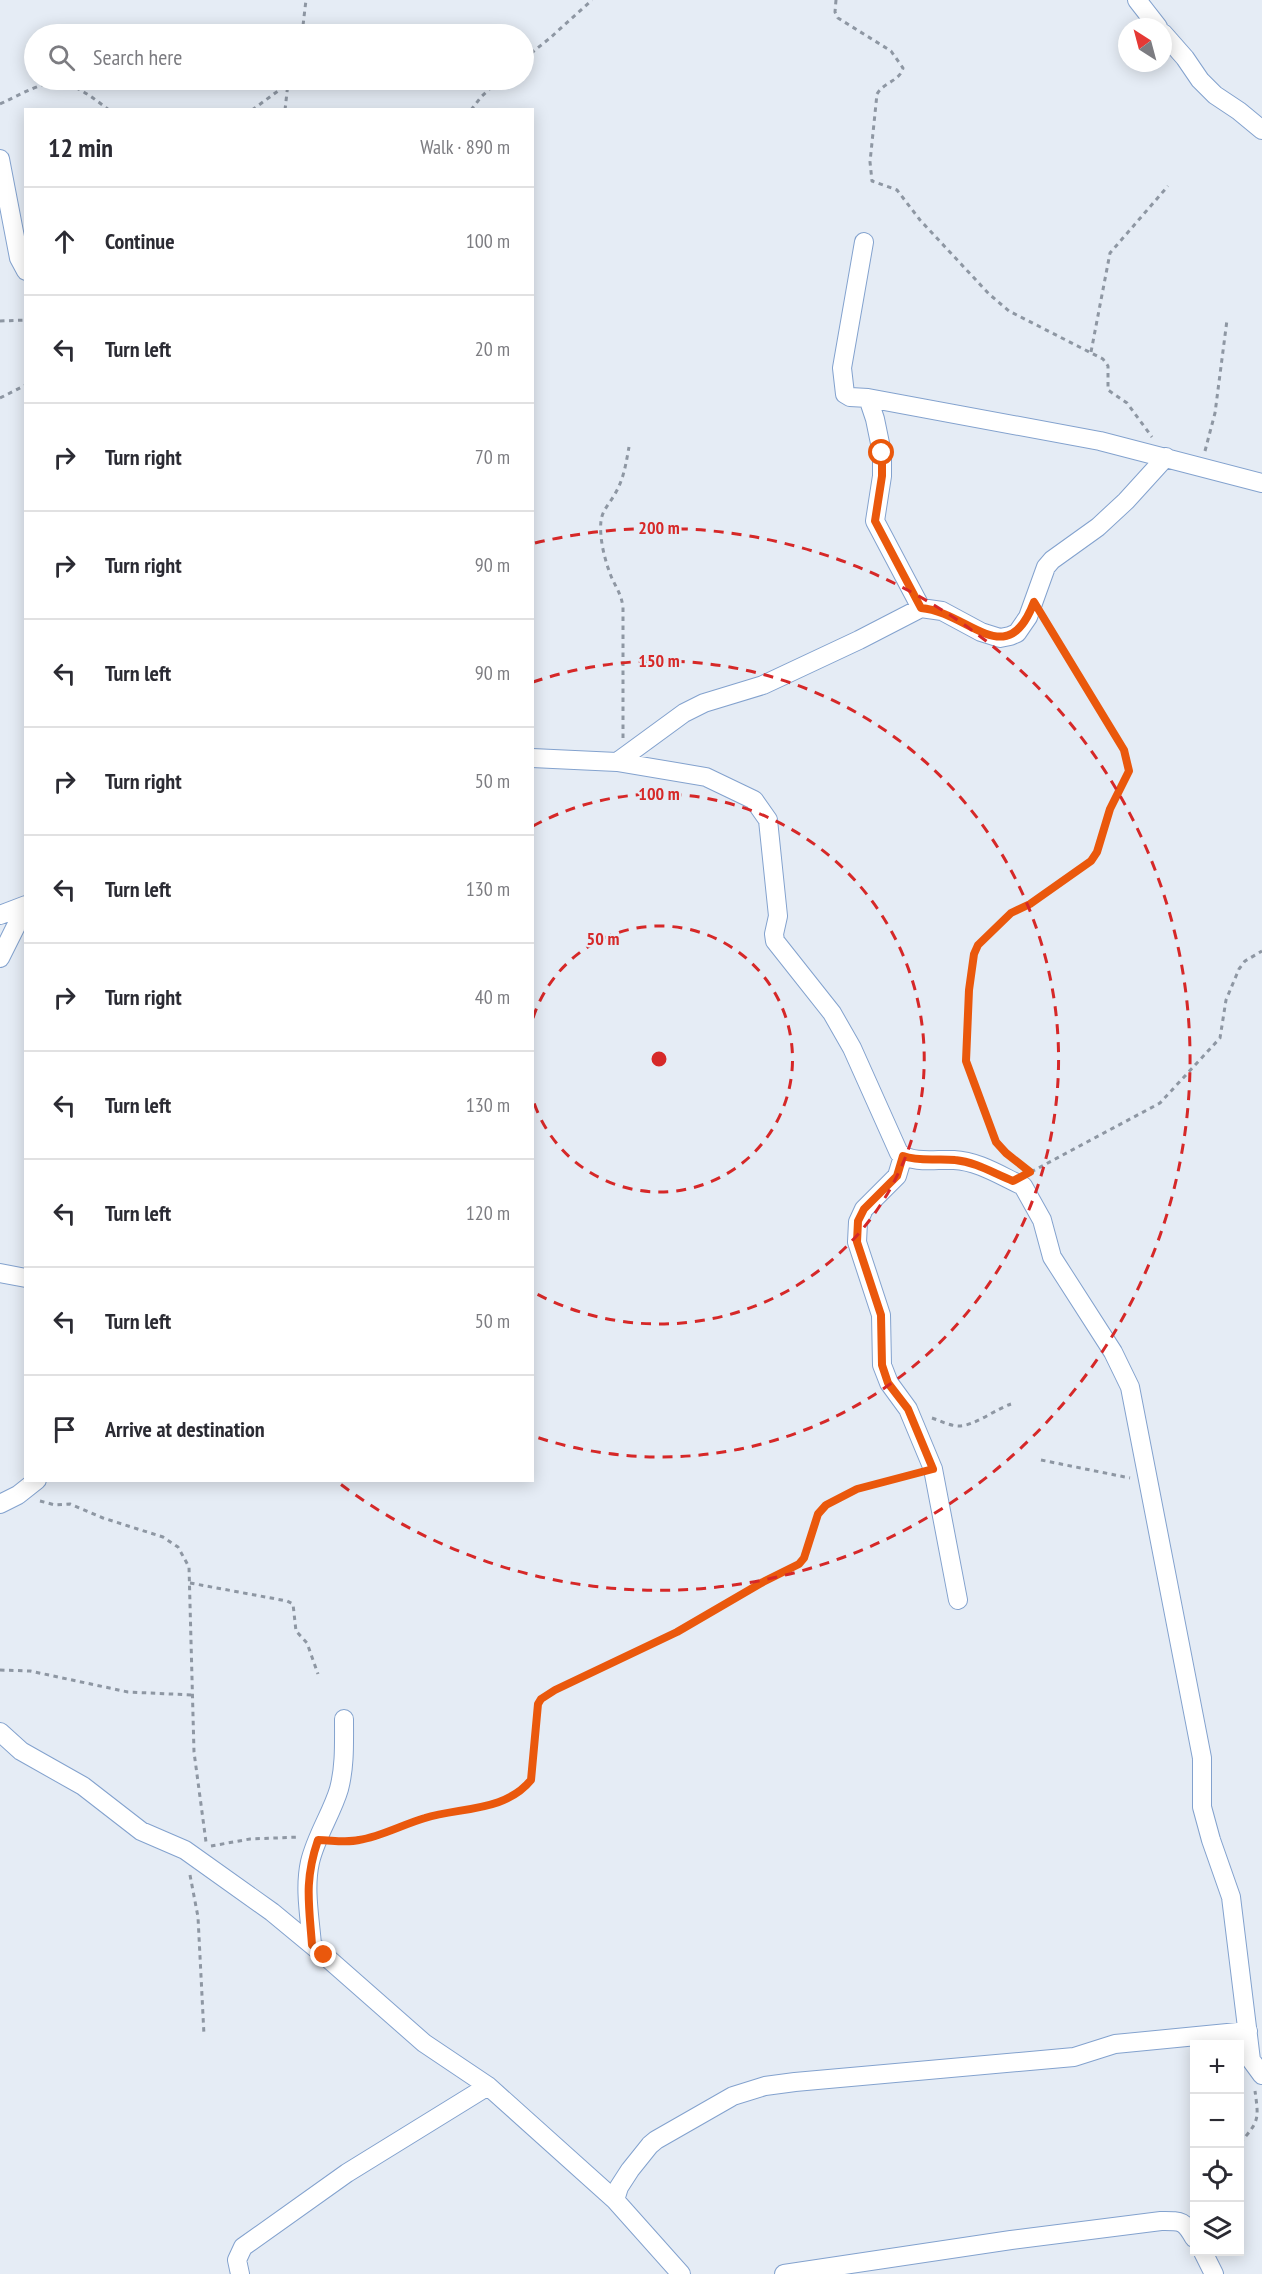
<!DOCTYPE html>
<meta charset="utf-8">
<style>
body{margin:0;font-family:"PT Sans Narrow",sans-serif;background:#f7f7f7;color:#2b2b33}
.controls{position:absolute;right:18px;bottom:18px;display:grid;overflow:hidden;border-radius:0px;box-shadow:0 3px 15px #0003}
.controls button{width:54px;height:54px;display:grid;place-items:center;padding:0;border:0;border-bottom:2px solid #e1e1e2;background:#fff;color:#2b2b33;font:30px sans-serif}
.compass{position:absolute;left:1118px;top:18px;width:54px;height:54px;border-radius:50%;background:#fff;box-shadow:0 3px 15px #0003;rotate:324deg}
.stop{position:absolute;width:18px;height:18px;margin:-14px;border:4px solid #ea580c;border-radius:50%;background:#fff}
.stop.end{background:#ea580c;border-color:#fff;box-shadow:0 2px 6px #0008}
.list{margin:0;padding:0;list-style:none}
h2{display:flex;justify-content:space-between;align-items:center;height:78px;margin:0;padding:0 24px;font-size:26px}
h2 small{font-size:20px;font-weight:400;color:#7c7c81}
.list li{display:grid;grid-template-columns:39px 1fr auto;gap:18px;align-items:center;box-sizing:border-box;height:108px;padding:0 24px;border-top:2px solid #e1e1e2}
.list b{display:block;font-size:22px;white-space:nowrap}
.list em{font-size:20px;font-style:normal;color:#7c7c81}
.icon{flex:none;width:33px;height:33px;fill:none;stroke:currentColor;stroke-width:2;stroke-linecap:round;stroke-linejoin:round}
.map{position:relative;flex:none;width:1262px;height:2274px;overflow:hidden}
.search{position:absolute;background:#fff;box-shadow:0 3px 15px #0003;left:24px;top:24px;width:510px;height:66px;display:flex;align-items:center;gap:15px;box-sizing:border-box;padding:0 21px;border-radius:33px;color:#7c7c81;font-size:22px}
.panel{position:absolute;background:#fff;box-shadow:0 3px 15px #0003;left:24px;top:108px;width:510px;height:1374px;border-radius:0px}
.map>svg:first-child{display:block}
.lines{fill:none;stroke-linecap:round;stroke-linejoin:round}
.street-casing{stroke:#83a2ce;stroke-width:20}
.path{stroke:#8e97a3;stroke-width:3;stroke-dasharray:4.5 4.5;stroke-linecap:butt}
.street{stroke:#fff;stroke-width:18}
.route{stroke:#ea580c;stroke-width:8}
.ring{fill:none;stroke:#d62828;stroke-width:3;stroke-dasharray:10 8}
.centre{fill:#d62828;stroke:#e5ecf5;stroke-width:3}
.ring-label{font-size:18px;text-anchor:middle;font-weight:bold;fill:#d62828;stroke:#e5ecf5;stroke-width:5;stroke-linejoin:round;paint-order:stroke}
</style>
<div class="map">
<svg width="1262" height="2274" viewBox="0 0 1262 2274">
<rect width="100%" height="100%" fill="#e5ecf5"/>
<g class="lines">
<defs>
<path id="street" d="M1137,0l21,27
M1163,33l22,25 15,22 15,15 24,16 23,19
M0,159l19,99 7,13
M864,242l-22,126 3,26 5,3 18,1 232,43 162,42
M868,398l7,21 7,34v23l-7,45 46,87
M532,758l85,4 89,15 48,23 14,20 10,96 -4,18 1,7 57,72 20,35 47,105c15,11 37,6 55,7 24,1 47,16 69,26l19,34 10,37 61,95 17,35 72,371v49l9,33 20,57 20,163 11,15
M617,762l67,-49 20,-10 59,-18 96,-45 62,-32 21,3 39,21 19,6 10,-2 7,-3 11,-16 18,-50 6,-7 46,-33 28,-26 40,-44
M0,915l26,-10
M0,958l17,-34 9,-10
M903,1156l-6,20 -33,33 -6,13 -1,20 24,73 1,50 7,18 19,26 25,60 25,131
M0,1273l26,5
M0,1504l18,-9 19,-15
M0,1732l21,19 62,35 58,45 44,19 87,62 52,43 100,88 64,43 127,114 66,74
M312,1945c-2,-27 -8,-56 -2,-83 6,-26 22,-49 29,-73 6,-23 5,-46 5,-70
M615,2200l4,-13 11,-17 20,-25 6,-5 77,-44 32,-10 30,-4 279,-25 41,-13 133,-13
M1203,2252l11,22
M240,2274l-3,-14 6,-13 104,-74 141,-87
M784,2274l227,-34 150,-19c20,0 23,-1 33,17"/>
</defs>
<use href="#street" class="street-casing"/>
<path class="path" d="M836,0l-1,12 3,6 53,33 12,17c-3,13 -19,14 -26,26l-7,68 2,19 25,9 23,30 69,74 20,17 94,48 5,7v24l19,13 25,34
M302,34l4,-34
M524,59l26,-21 42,-38
M0,104c54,-26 59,-33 109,6
M252,110l26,-19 11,-11
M285,110l3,-27
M471,110l10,-13 18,-17
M0,321l26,-1
M1091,352l19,-99 58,-67
M0,398l26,-13
M1205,451l10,-38 12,-93
M623,738v-131c-2,-14 -7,-19 -12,-31 -6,-15 -12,-38 -10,-55 1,-11 10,-19 15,-29 8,-14 10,-29 13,-45
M1017,1161l-21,-19 -30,-81 3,-71 5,-36 4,-9 33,-32 20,-9 60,-43 6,-9 13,-43 19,-38 -5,-21 -79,-128
M1031,1172l129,-69 60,-65 6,-38 13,-31 6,-8 17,-10
M932,1418c9,3 18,8 27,8 15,0 37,-17 52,-22
M1041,1460l89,18
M40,1501l15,4 15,-1 33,14 60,19 15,10 11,20 5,185 12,90
M190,1583l97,18 6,3 3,27 11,12 11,31
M0,1670l30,1 98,21 64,3
M335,1840h24l69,-23 65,-12 32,-17 6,-7 7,-77 3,-5 14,-9 122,-57 86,-51 36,-18 5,-6 14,-44 8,-9 31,-16 60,-16
M211,1846l39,-7 50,-2
M190,1875l8,42 6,118
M1240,2143c19,-22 19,-23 15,-52"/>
<use href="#street" class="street"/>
</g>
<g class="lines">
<path class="route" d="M324,1955l-12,-10c-3,-41 -8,-64 6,-105 13,0 28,3 41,0 21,-3 45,-16 66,-22 35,-11 80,-6 106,-38l7,-76 3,-5 14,-9 122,-58 86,-50 36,-18 5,-6 14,-44 8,-9 31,-16 76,-20 -25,-60 -20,-26 -6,-18 -1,-50 -24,-73 1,-21 6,-12 33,-33 6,-20c17,6 35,2 52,4 21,2 38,13 58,21l17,-9 -24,-19 -10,-11 -30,-81 3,-71 5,-36 4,-9 33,-32 19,-9 61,-43 6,-9 13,-43 19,-38 -5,-21 -90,-148c-27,72 -65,10 -113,6l-46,-87 7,-45v-23"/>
</g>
<g class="ring">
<path d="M533 1018A133 133 0 1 1 533 1100"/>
<path d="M533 826A265 265 0 1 1 533 1292"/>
<path d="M533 682A398 398 0 1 1 533 1436"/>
<path d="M535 543A531 531 0 1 1 339 1483"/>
</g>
<circle cx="659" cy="1059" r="9" class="centre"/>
<g class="ring-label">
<text x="659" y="534">200 m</text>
<text x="659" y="667">150 m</text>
<text x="659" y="800">100 m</text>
<text x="603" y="945">50 m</text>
</g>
</svg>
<div class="controls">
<button>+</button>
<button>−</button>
<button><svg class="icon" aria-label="locate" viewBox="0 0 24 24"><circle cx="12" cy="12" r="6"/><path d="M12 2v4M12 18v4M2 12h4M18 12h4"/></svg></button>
<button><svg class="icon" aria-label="layers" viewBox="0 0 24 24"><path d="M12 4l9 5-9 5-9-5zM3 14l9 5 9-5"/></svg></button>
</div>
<svg class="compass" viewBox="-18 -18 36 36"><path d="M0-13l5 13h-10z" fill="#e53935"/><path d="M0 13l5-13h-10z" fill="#7c7c81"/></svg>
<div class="stop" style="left:882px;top:453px"></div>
<div class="stop end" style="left:324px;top:1955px"></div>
<div class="search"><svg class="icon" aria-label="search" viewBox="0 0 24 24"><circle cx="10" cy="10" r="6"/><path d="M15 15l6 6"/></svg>Search here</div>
<section class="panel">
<h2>12 min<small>Walk · 890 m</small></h2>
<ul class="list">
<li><svg class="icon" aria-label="ahead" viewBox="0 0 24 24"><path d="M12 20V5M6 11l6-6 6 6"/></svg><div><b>Continue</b></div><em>100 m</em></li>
<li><svg class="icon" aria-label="left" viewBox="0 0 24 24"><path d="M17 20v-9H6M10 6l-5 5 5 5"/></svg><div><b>Turn left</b></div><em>20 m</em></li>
<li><svg class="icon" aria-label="right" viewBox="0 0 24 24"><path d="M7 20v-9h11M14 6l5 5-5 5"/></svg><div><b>Turn right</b></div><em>70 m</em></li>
<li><svg class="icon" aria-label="right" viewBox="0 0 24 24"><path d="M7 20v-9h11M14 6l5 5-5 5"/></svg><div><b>Turn right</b></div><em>90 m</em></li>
<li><svg class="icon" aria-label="left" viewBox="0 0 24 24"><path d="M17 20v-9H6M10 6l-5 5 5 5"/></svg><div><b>Turn left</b></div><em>90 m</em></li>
<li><svg class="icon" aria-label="right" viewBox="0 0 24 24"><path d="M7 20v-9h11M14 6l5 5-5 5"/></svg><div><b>Turn right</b></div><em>50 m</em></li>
<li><svg class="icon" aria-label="left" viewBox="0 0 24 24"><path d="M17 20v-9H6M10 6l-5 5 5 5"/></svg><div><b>Turn left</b></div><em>130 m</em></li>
<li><svg class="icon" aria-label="right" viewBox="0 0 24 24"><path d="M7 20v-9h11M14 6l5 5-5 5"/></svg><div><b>Turn right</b></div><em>40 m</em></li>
<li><svg class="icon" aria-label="left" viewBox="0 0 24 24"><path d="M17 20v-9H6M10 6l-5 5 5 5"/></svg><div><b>Turn left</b></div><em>130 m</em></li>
<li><svg class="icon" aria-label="left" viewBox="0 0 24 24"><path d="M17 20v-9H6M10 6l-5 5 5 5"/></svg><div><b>Turn left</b></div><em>120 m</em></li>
<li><svg class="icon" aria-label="left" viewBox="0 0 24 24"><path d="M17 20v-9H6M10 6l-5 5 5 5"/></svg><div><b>Turn left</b></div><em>50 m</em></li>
<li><svg class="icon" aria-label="arrive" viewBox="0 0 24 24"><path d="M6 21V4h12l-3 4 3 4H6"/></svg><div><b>Arrive at destination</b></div></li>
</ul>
</section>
</div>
